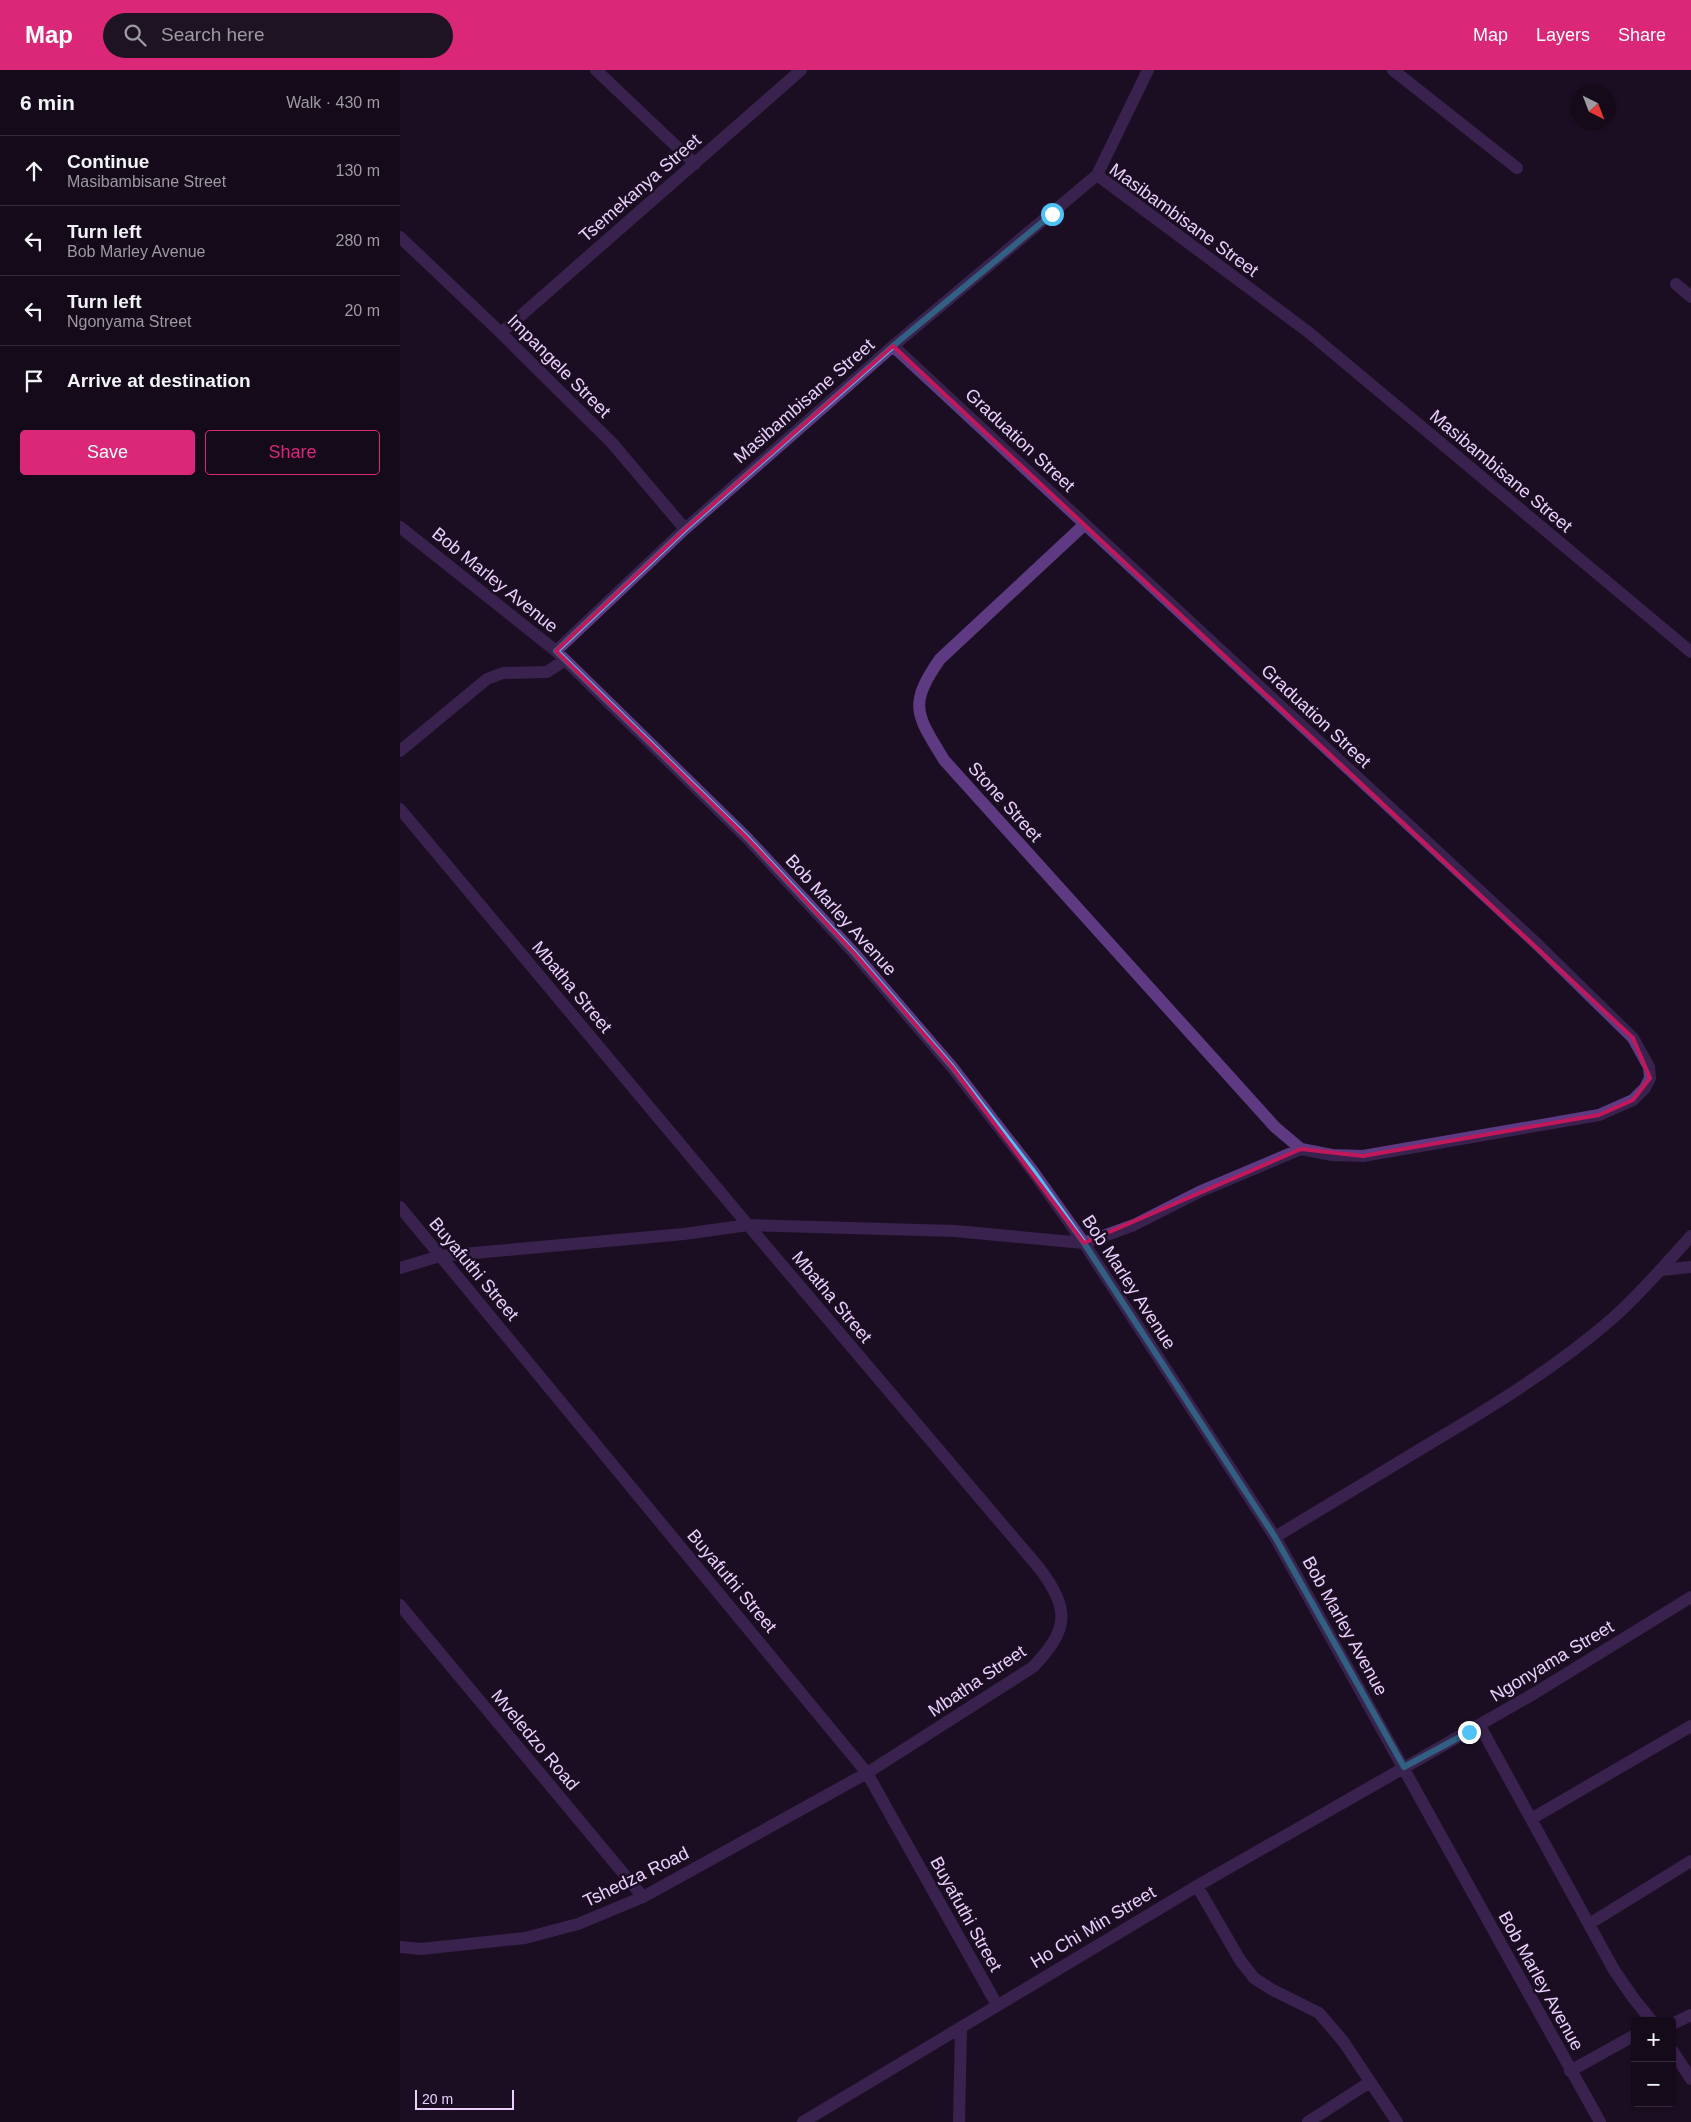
<!DOCTYPE html>
<meta charset="utf-8">
<style>
body{margin:0;font-family:Helvetica,sans-serif;background:#1d1323;color:#f1f3f6}
.controls{position:absolute;right:15px;bottom:15px;display:grid;overflow:hidden;border-radius:5px;box-shadow:0 1px 4px #0004}
.controls button{width:45px;height:45px;display:grid;place-items:center;padding:0;border:0;border-bottom:1px solid #332b39;background:#140a1a;color:#f1f3f6;font:25px sans-serif}
.compass{position:absolute;left:1171px;top:15px;width:45px;height:45px;border-radius:50%;background:#140a1a;box-shadow:0 1px 4px #0004;rotate:138deg}
.scale{position:absolute;left:15px;bottom:12px;width:99px;box-sizing:border-box;padding-left:5px;border:2px solid #ebd0fe;border-top:0;font-size:14px;line-height:18px;white-space:nowrap;color:#ebd0fe;-webkit-text-stroke:4px #1b0e22;paint-order:stroke}
.stop{position:absolute;width:15px;height:15px;margin:-11px;border:4px solid #4fc3f7;border-radius:50%;background:#fff}
.stop.end{background:#4fc3f7;border-color:#fff;box-shadow:0 1px 5px #0008}
.list{margin:0;padding:0;list-style:none}
h2{display:flex;justify-content:space-between;align-items:center;height:65px;margin:0;padding:0 20px;font-size:21px}
h2 small{font-size:16px;font-weight:400;color:#9d9aa2}
.list li{display:grid;grid-template-columns:32px 1fr auto;gap:15px;align-items:center;box-sizing:border-box;height:70px;padding:0 20px;border-top:1px solid #332b39}
.list b{display:block;font-size:19px;white-space:nowrap}
.list p{margin:0;font-size:16px;white-space:nowrap;color:#9d9aa2}
.list em{font-size:16px;font-style:normal;color:#9d9aa2}
.actions{display:flex;gap:10px;padding:15px 20px}
.actions a{flex:1;padding:11px 0;border:1px solid #db2777;border-radius:5px;text-align:center;font-size:18px;color:#db2777}
.actions .main{background:#db2777;color:#fff}
.icon{flex:none;width:28px;height:28px;fill:none;stroke:currentColor;stroke-width:2;stroke-linecap:round;stroke-linejoin:round}
.map{position:relative;flex:none;width:1291px;height:2052px;overflow:hidden}
header{display:flex;align-items:center;gap:30px;box-sizing:border-box;height:70px;padding:0 25px;background:#db2777;color:#fff}
header strong{font-size:24px}
nav{display:flex;gap:28px;margin-inline-start:auto;font-size:18px}
.search{width:350px;height:45px;background:#1d1323;display:flex;align-items:center;gap:12px;box-sizing:border-box;padding:0 18px;border-radius:28px;color:#9d9aa2;font-size:19px}
main{display:flex}
aside{flex:1;background:#140a1a}
.map>svg:first-child{display:block}
.lines{fill:none;stroke-linecap:round;stroke-linejoin:round}
.minor{stroke:#5d3a81;stroke-width:12}
.route{stroke:#4fc3f7;stroke-width:6}
.marked{fill:none;stroke:#c2185b;stroke-width:4;stroke-linejoin:round}
.labels{text-anchor:middle;stroke-width:5;stroke-linejoin:round;paint-order:stroke}
.street-label{font-size:18px;fill:#ebd0fe;stroke:#1b0e22}
</style>
<header>
<strong>Map</strong>
<div class="search"><svg class="icon" aria-label="search" viewBox="0 0 24 24"><circle cx="10" cy="10" r="6"/><path d="M15 15l6 6"/></svg>Search here</div>
<nav><a>Map</a><a>Layers</a><a>Share</a></nav>
</header>
<main>
<aside>
<h2>6 min<small>Walk · 430 m</small></h2>
<ul class="list">
<li><svg class="icon" aria-label="ahead" viewBox="0 0 24 24"><path d="M12 20V5M6 11l6-6 6 6"/></svg><div><b>Continue</b><p>Masibambisane Street</p></div><em>130 m</em></li>
<li><svg class="icon" aria-label="left" viewBox="0 0 24 24"><path d="M17 20v-9H6M10 6l-5 5 5 5"/></svg><div><b>Turn left</b><p>Bob Marley Avenue</p></div><em>280 m</em></li>
<li><svg class="icon" aria-label="left" viewBox="0 0 24 24"><path d="M17 20v-9H6M10 6l-5 5 5 5"/></svg><div><b>Turn left</b><p>Ngonyama Street</p></div><em>20 m</em></li>
<li><svg class="icon" aria-label="arrive" viewBox="0 0 24 24"><path d="M6 21V4h12l-3 4 3 4H6"/></svg><div><b>Arrive at destination</b></div></li>
</ul>
<div class="actions"><a class="main">Save</a><a>Share</a></div>
</aside>
<div class="map">
<svg width="1291" height="2052" viewBox="0 0 1291 2052">
<rect width="100%" height="100%" fill="#1b0e22"/>
<g class="lines">
<path class="minor" d="M196,0l99,94
M993,0l124,98
M697,105l210,156 384,321
M0,167l101,96 111,110 73,86
M1276,214l15,13
M101,263l300,-263
M493,276l644,598 96,94 16,29 1,11 -5,10 -12,12 -34,15 -236,41 -31,-1 -31,-6 -26,-22 -331,-367c-27,-45 -37,-54 -4,-101l145,-135
M0,457l156,124 191,187 107,115 98,114 80,103 52,73 191,294 325,585
M156,581l129,-122 208,-183 204,-171 51,-105
M0,681l87,-72 16,-6 44,-1 18,-12
M0,739l348,416 292,344c31,42 28,61 -7,98l-166,106 -224,124 -65,27 -53,14 -104,11 -21,-2
M0,1137l467,566 130,232
M0,1198l40,-12 244,-22 64,-9 207,6 129,12 50,-18 65,-33 102,-43
M1262,1200l29,-3
M875,1467c53,-32 106,-64 159,-96 62,-37 124,-75 179,-123 28,-25 53,-54 78,-82
M0,1535l243,292
M1080,1656l134,244 20,29 18,22
M1131,1749l160,-93
M797,1816l43,74 14,18 17,11 48,24 24,28 54,81
M1189,1854l102,-63
M1272,1954l19,-9
M1272,1980l19,29
M1170,2001l65,-36
M403,2052l394,-236 338,-193 156,-96
M559,2052l2,-95
M908,2052l62,-40"/>
</g>
<g class="lines">
<path class="route" d="M652,144l-159,132 -208,183 -129,122 191,187 107,115 98,114 80,103 52,73 191,294 129,230 65,-35"/>
</g>
<path d="M0 0H1291V2052H0ZM493,276l740,692 17,40 -17,22 -34,15 -236,41 -62,-7 -217,94 -132,-176 -98,-114 -107,-115 -191,-187 129,-122z" fill="#1b0e22" fill-opacity=".55" fill-rule="evenodd"/>
<path class="marked" d="M493,276l740,692 17,40 -17,22 -34,15 -236,41 -62,-7 -217,94 -132,-176 -98,-114 -107,-115 -191,-187 129,-122z"/>
<g class="labels">
<g class="street-label">
<text transform="translate(240 118) rotate(-41)" y="6">Tsemekanya Street</text>
<text transform="translate(784 150) rotate(36)" y="6">Masibambisane Street</text>
<text transform="translate(159 296) rotate(45)" y="6">Impangele Street</text>
<text transform="translate(404 331) rotate(-41)" y="6">Masibambisane Street</text>
<text transform="translate(620 370) rotate(43)" y="6">Graduation Street</text>
<text transform="translate(1101 401) rotate(40)" y="6">Masibambisane Street</text>
<text transform="translate(95 510) rotate(39)" y="6">Bob Marley Avenue</text>
<text transform="translate(916 646) rotate(43)" y="6">Graduation Street</text>
<text transform="translate(605 732) rotate(48)" y="6">Stone Street</text>
<text transform="translate(441 845) rotate(48)" y="6">Bob Marley Avenue</text>
<text transform="translate(172 917) rotate(50)" y="6">Mbatha Street</text>
<text transform="translate(74 1199) rotate(50)" y="6">Buyafuthi Street</text>
<text transform="translate(729 1212) rotate(57)" y="6">Bob Marley Avenue</text>
<text transform="translate(432 1227) rotate(50)" y="6">Mbatha Street</text>
<text transform="translate(332 1511) rotate(50)" y="6">Buyafuthi Street</text>
<text transform="translate(945 1556) rotate(61)" y="6">Bob Marley Avenue</text>
<text transform="translate(1152 1591) rotate(-31)" y="6">Ngonyama Street</text>
<text transform="translate(577 1611) rotate(-34)" y="6">Mbatha Street</text>
<text transform="translate(135 1670) rotate(50)" y="6">Mveledzo Road</text>
<text transform="translate(236 1807) rotate(-26)" y="6">Tshedza Road</text>
<text transform="translate(566 1844) rotate(61)" y="6">Buyafuthi Street</text>
<text transform="translate(693 1857) rotate(-31)" y="6">Ho Chi Min Street</text>
<text transform="translate(1141 1911) rotate(61)" y="6">Bob Marley Avenue</text>
</g>
</g>
</svg>
<div class="controls">
<button>+</button>
<button>−</button>
</div>
<svg class="compass" viewBox="-18 -18 36 36"><path d="M0-13l5 13h-10z" fill="#e53935"/><path d="M0 13l5-13h-10z" fill="#9d9aa2"/></svg>
<div class="scale">20 m</div>
<div class="stop" style="left:652px;top:144px"></div>
<div class="stop end" style="left:1069px;top:1662px"></div>
</div>
</main>
